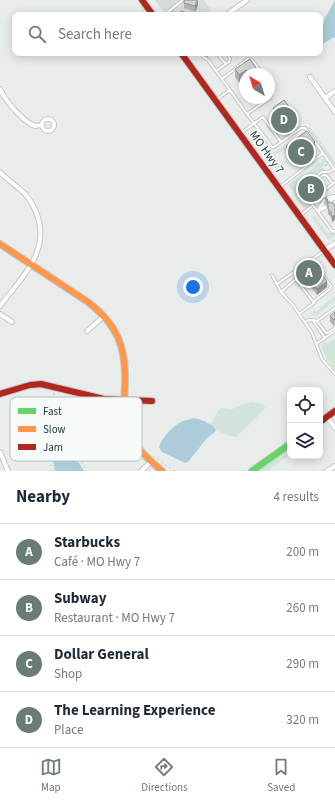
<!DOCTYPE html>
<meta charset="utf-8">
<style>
body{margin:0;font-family:"Source Sans 3",sans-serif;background:#f2f2f3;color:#1f2937}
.controls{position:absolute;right:12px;bottom:12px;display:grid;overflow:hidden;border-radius:8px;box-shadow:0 2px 10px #0003}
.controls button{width:36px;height:36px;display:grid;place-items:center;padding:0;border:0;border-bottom:1px solid #e0e1e3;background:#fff;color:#1f2937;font:20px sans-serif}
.compass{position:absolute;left:239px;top:68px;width:36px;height:36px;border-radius:50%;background:#fff;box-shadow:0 2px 10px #0003;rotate:322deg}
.you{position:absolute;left:193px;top:287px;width:14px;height:14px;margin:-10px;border:3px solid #fff;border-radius:50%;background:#1a73e8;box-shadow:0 0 0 6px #1a73e833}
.badge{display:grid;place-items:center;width:26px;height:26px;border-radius:50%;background:#697c78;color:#fff;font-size:13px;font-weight:700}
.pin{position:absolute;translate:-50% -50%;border:2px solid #fff;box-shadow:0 1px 4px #0006}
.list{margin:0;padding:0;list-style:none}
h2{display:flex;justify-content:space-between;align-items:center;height:52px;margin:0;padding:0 16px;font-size:17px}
h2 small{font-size:13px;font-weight:400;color:#747a83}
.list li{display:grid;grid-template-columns:26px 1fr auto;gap:12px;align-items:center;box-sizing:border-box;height:56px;padding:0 16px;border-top:1px solid #e0e1e3}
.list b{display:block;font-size:15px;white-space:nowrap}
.list p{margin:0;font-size:13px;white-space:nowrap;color:#747a83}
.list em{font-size:13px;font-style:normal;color:#747a83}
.icon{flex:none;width:22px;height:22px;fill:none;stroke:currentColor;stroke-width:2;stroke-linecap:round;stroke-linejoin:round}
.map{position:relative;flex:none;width:335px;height:471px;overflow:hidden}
.search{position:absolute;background:#fff;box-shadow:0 2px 10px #0003;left:12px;right:12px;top:12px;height:44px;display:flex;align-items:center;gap:10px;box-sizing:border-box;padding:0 14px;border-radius:8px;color:#747a83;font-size:15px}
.sheet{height:276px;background:#fff}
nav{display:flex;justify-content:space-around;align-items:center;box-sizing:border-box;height:56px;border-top:1px solid #e0e1e3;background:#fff;font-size:11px;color:#747a83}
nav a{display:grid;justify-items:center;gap:2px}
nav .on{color:#697c78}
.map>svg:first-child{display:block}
.built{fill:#d6ddda}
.green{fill:#d2e4da}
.water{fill:#abccd8}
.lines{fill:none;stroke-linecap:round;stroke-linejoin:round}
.stream{stroke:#abccd8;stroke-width:1}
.lane-casing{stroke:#c5c9c7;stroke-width:4}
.street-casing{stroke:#c5c9c7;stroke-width:6}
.fast-casing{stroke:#c3c9c7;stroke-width:8}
.slow-casing{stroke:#c3c9c7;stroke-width:8}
.jam-casing{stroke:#c3c9c7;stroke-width:8}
.path{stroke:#c6cecd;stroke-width:1;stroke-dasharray:2 3;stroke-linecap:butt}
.lane{stroke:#fcfcfc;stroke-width:2}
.street{stroke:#fcfcfc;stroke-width:4}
.fast{stroke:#63d668;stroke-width:6}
.slow{stroke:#ff974d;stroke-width:6}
.jam{stroke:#b3261e;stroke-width:6}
.wall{fill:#b2b5b5}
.shaded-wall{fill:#919493}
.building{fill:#cfd3d2;stroke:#919493}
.labels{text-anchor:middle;stroke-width:3;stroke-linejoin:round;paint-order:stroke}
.street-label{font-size:12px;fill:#253f3b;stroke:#f6faf9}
.key{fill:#f6faf9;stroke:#b7c2c0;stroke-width:1}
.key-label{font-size:11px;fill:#253f3b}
</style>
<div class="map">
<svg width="335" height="471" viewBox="0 0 335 471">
<rect width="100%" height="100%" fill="#e8ecea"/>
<path class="built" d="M155,0h49l10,15h-48z"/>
<path class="green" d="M310,127l25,35v4l-27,-38z
M304,132l14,21 -11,-14 -22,13 -2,-2 -10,6 7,10 -4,3 -9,-12z
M320,159h4l3,4 -6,5 2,2 -28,20 5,7 3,-1 -2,2 4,7 3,-2 1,1 -2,4 -3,1 -16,-24 12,-9 3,1 14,-12 -1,-3 5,1 1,-3z
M314,215l3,4 3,-1 -2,3 9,12 8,1v2l-7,4 -17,-23z
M335,296v5l-16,12v2l-1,-1 -4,2 -2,-2 -3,1 5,-4 -2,-3 4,4 5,-4 -2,-3 2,2z
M335,339v31l-9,-12 -5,-12 3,-4 5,1z
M253,402l10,2 2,3 -1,3 -28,27c-8,0 -19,-7 -25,-12l7,-15 3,-2 11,1 12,-5z
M290,447v8l-23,16h-10z"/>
<path class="water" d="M335,0v37l-15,8v-17l3,-3 2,-7z
M193,418c7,1 19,5 23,12l-1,2 -8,6 -19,24 -3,1 -23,-11 -3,-5c3,-10 15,-22 24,-26 3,-1 7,-1 10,-3z
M57,431l7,8 20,32h-29c-2,-12 -7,-30 2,-40z"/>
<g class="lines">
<path class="stream" d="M325,166l3,-2
M322,168l1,2
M297,186l1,2"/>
<defs>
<path id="lane" d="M166,14l5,-1 12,2
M164,15l19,-15
M201,53l2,4 5,3 14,19
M219,53v3l7,8 3,-2 1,-3 -3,-6
M216,71l10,-7
M262,74l-10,-14 -4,-1 -26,20 25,35 23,-16 1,-3 -2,-12
M216,100l14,-10
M247,114l25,33h2l27,-19h4l30,42
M241,133l22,-16 18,25
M314,181l10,-6 3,1 6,8
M280,187l43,-34
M301,189l21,-17h7l5,-3
M301,189l12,16
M310,201l25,-19
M327,201l7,-4
M329,203l6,-5
M319,209l4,-5
M318,211c2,-7 8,-15 17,-15
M318,211l8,-3
M319,211l6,-5
M301,215l12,-10 20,27 2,-1
M272,275l9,17 12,13 19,28 10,26 13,15
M296,279l8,-7
M277,284l47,-33
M281,292l15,-13 18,24 -15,11
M313,302l17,-13 1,-3 -16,-21
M314,320v2l11,16
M317,321l18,-13
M305,322l4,-2 8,1 9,12 3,-1 6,-4
M316,344l19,-13"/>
<path id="street" d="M226,15l21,-15
M310,77l25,35
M0,89c5,11 23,33 35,37 1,0 6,-1 7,-1
M325,98l10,-7
M42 125a6 6 0 1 1 12 0a6 6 0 1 1-12 0Z
M0,172c7,8 16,13 23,20 6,5 10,13 13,20 16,39 -15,66 -36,94
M325,250l10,-7
M0,314l12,8
M87,331l17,-15
M327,417l8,11
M0,452l8,19
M141,471l10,-9
M327,471l8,-5"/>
<path id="fast" d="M252,471l38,-27"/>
<path id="slow" d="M0,244l88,58c29,22 38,45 37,80 -1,17 -1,33 4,49 6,17 20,29 33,40"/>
<path id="jam" d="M142,0l11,15
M181,53l154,212
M0,394l30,-9 11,-1 63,15 48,2
M320,422l15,-11"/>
</defs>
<use href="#lane" class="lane-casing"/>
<use href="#street" class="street-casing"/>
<use href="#fast" class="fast-casing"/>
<use href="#slow" class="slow-casing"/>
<use href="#jam" class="jam-casing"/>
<path class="path" d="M54,393l-2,16 3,10
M332,407l3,-2
M287,440l3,-2
M153,456l22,15
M52,471l-5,-26 1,-16 1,-5 7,-4 9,11 22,40
M244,471l4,-3"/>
<use href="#lane" class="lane"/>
<use href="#street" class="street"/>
<use href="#fast" class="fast"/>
<use href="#slow" class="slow"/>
<use href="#jam" class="jam"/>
</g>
<path class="wall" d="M184,3l14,2 -3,7 -11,-4z
M204,53h9l-6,4 -2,-2z
M250,59l10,15h-15v5l-6,4 -4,-6v-8z
M257,98h9l-6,4z
M273,108l25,18 -12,8 -5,-7 -2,1 -2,-4v-3l-4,-5z
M286,146l29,4 -21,15 -8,-11z
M306,186l12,1 -9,6 -3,-4z
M325,198l3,4 5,1 -1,19 -1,-5 -3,-3v-7l-3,-4z
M303,271h14l-12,9 -2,-3z
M310,280l17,7 -10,8 -7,-9z
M335,312v13l-1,1 -4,-4v-6z"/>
<path class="shaded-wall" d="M198,0v5l-3,7v-6z
M207,53h6l-6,4z
M246,70v4h-1v5l-6,4v-8z
M260,98h6l-6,4z
M298,118v8l-12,8v-7z
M281,119v8l-2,1v-8z
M315,142v8l-21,15v-8z
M318,183v4l-9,6v-4z
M335,215v5l-3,2v-5z
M317,265v6l-12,9v-6z
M327,281v6l-10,8v-6z"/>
<path class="building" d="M184,0h13l-2,6 -11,-3z
M181,11l11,4h-12z
M250,59l10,15h-11l-3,-4 -7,5 -4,-6z
M284,100l14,18 -12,9 -5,-8 -2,1 -2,-3 1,-1 -5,-8z
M307,131l8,11 -21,15 -8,-11z
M315,180l3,3 -9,6 -3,-3z
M325,198h2l1,4 5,1 2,3v9l-3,2 -1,-5 -3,-3v-7z
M314,262l3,3 -12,9 -2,-3z
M320,272l7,9 -10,8 -7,-9z
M335,312v7l-1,1 -4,-4z"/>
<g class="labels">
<g class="street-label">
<text transform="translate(267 152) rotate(54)" y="4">MO Hwy 7</text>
</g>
</g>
<rect x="10" y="397" width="132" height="64" rx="6" class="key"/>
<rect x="18" y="408" width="18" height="6" fill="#63d668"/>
<rect x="18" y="426" width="18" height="6" fill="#ff974d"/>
<rect x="18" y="444" width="18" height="6" fill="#b3261e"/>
<g class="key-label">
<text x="43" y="415">Fast</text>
<text x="43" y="433">Slow</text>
<text x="43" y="451">Jam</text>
</g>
</svg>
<div class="controls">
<button><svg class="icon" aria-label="locate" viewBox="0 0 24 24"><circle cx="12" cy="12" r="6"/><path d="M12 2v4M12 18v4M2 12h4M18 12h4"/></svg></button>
<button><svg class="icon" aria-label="layers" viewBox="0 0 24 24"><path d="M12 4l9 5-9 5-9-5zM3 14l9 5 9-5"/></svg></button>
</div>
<svg class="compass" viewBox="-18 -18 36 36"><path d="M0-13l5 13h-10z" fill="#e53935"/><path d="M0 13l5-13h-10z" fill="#747a83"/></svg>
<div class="you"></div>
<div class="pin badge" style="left:309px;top:273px">A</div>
<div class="pin badge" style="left:311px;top:189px">B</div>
<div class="pin badge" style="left:301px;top:152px">C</div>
<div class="pin badge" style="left:284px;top:120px">D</div>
<div class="search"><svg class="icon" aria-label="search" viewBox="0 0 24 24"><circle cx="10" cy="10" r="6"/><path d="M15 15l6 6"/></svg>Search here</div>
</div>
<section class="sheet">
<h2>Nearby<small>4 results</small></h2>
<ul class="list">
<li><span class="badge">A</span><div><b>Starbucks</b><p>Café · MO Hwy 7</p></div><em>200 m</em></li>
<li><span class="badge">B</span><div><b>Subway</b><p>Restaurant · MO Hwy 7</p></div><em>260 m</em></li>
<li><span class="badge">C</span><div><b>Dollar General</b><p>Shop</p></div><em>290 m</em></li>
<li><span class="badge">D</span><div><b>The Learning Experience</b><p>Place</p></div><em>320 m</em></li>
</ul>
</section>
<nav>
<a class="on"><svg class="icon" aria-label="map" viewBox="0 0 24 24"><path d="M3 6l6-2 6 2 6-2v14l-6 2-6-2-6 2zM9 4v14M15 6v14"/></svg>Map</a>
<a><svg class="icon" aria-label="directions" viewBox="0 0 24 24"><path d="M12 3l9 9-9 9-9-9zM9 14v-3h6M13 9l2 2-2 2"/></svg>Directions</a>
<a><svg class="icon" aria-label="saved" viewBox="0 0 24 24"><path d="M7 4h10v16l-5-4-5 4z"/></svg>Saved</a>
</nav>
